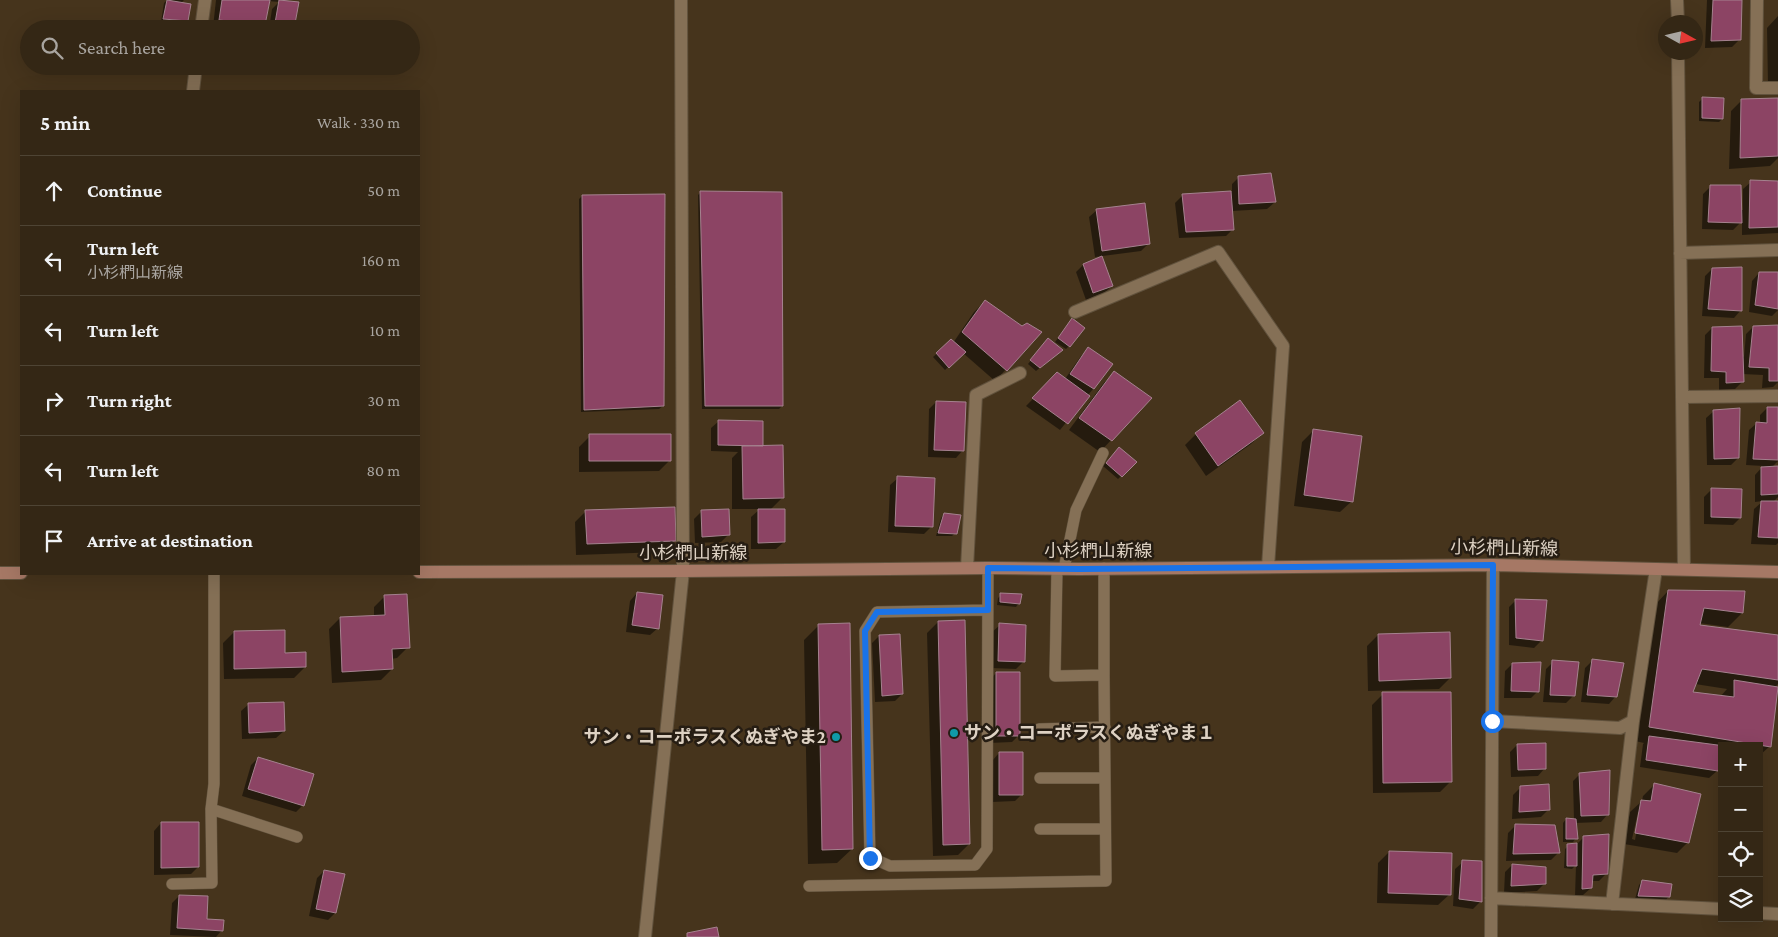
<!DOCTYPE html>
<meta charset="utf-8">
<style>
body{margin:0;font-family:"Crimson Pro","Noto Sans JP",serif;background:#3f3322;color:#f1f3f6}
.controls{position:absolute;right:15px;bottom:15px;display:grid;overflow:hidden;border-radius:0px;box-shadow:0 5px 20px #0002}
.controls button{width:45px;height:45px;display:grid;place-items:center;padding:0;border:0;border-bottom:1px solid #4e4434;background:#342715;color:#f1f3f6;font:25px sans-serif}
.compass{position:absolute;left:1658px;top:15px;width:45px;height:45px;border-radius:50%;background:#342715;box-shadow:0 5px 20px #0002;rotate:98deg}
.stop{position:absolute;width:15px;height:15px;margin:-11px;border:4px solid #1a73e8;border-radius:50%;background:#fff}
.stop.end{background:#1a73e8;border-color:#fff;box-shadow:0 1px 5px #0008}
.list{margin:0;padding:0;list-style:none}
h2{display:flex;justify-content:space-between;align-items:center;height:65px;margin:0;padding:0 20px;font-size:21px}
h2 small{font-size:16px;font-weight:400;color:#a9a5a0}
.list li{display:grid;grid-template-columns:32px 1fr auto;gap:15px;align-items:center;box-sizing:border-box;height:70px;padding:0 20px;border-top:1px solid #4e4434}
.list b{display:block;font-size:19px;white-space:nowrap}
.list p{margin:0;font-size:16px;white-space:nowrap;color:#a9a5a0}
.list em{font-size:16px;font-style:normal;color:#a9a5a0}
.icon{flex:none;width:28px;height:28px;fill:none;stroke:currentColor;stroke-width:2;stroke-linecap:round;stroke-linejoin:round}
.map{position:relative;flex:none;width:1778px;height:937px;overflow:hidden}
.search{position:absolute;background:#342715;box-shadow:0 5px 20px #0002;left:20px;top:20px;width:400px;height:55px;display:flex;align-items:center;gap:12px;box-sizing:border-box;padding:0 18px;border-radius:28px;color:#a9a5a0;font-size:19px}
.panel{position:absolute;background:#342715;box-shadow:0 5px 20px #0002;left:20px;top:90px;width:400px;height:485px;border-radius:0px}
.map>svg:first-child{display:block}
.shadow{fill:#0007;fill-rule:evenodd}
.building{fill:#8c4464;stroke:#a5828f}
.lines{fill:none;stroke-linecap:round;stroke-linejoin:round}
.lane-casing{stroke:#61523d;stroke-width:12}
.street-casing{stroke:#61523d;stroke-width:14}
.secondary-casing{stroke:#61523d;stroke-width:14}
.lane{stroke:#857056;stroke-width:11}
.street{stroke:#857056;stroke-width:12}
.secondary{stroke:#a67865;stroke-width:12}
.route{stroke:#1a73e8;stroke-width:6}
.culture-dot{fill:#0f9aa8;stroke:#261d13;stroke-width:2}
.labels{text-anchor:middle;stroke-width:5;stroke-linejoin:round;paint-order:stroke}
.street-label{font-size:18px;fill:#ddd1c3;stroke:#261d13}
.poi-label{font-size:18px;font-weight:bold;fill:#ddd1c3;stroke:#261d13;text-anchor:start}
</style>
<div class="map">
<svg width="1778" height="937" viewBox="0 0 1778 937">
<rect width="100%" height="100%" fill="#46341c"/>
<path class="shadow" d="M167,0h17l-3,3 6,17 -3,4 -23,-2 3,-19z
M216,0h63l-1,1 19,2 -5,26h-23l3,-20 7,-7 -11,-1 -5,24 -4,4 -46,-2z
M1707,0h34l-2,40 -7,7 -27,1z
M1778,16v69h-10l-1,-57z
M1702,99l20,20 -3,3 -20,-1v-19z
M1778,99v59l-8,8 -41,3 2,-58 11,-11z
M1239,177l36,25 -8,7 -35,2 1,18 -7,7 -47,2 -4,-35 8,-8 49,-3v-8z
M1751,182h27v51l-36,2v-14l-9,9 -31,-1 1,-35 7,-7 31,23h2v-21z
M701,192l81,214 -3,3h-77l-4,-214z
M582,196l81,210 -4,3 -78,3 -2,-213z
M1097,210l51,34 -7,7 -46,6 -6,-40z
M1083,265l29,21 -8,7 -18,7 -10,-28z
M1712,269l29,41 -7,8 -32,-2 3,-40z
M1759,273h19v37l-6,6 -23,-4 3,-31z
M985,301l37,27 18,5 -45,48 -32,-28 -18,17 -12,-13 18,-16 2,2 21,-31z
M1072,320l-3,26 -3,3 -11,-7z
M1778,326v56l-5,5 -11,1 1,-13 -21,-1v8l-7,7 -16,1v-12h-15l1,-43 7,-7 32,29 2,-23 7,-7z
M1045,343l13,10 -22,18 -8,-7z
M1088,349l5,40 -33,41 -34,-24 31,-32 8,5 16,-23z
M1114,372l36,26 -50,54 -31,-22 34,-46z
M936,402l27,48 -7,8 -28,-1 1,-48z
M1767,408h11v53l-7,7h7v29l-5,5h5v41l-2,2 -25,-1 3,-35 9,-8 -8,1v-27l8,-9 -17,-1 3,-35 8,-7 3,1v-9z
M1714,411l24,47 -7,7h-24l-1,-47z
M719,421l42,26 22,50 -13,13 14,32 -8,7h-25v-32l9,-8h-28v-51l6,-6 -27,-1v-23z
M1313,431l39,70 -12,11 -46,-6 8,-64z
M1262,433l-11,11 -45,32 -21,-31 11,-11z
M590,436l80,24 -11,11 -80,1v-25z
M1116,452l20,10 -18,17 -15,-13z
M898,478l34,48 -8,8 -36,-2 2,-47z
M1712,489l28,29 -7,7 -29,-1v-27z
M586,511l88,29 -11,12 -87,3 -1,-33z
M702,511l26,24 -7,7 -26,1 -1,-24z
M944,514l11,19 -3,3h-16l5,-18z
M1668,591l74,22 -14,14 -29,-4v3l79,10v48l-3,3 -5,59 -11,10v-10h-37l-5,25 -8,7 -69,-11 3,-23 1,-1 -9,-2 19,-135zM1695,684l32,5 -7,8 -29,-4z
M637,593l21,35 -8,7 -24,-3 4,-31z
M1001,595l18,8 -3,4 -19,-2 1,-7z
M385,596l23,51 -11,11 -6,1 1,10 -11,11 -49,3 -3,-54 11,-11 34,-1v-10z
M1516,600l25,41 -7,7 -25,-3v-38z
M938,622l31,222 -11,11 -25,1 -6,-223z
M819,625l33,224 -15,14 -29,1 -4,-224z
M1000,625l23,37 -7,7 -25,-1 1,-36z
M234,632l50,22 21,13 -11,11 -70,1 -1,-36z
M1378,635l72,43 -11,11 -71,2 -1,-45z
M879,636l23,58 -7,7 -20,1 -3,-59z
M1592,661l24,35 -7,8 -28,-2 4,-34z
M1553,662l20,34 -7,7 -23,-1 3,-33z
M1512,664l26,27 -7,7h-27l1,-27z
M996,673l23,62 -7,7 -23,1v-62z
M1383,694l68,87 -11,11 -67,1 -1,-88z
M249,704l35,27 -8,7 -34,1 -1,-28z
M1517,745l28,23 -7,8 -27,1 -1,-25z
M999,753l23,41 -7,7 -23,1v-41z
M258,758l45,47 -7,7 -54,-16 9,-31z
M1580,774l28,40 -7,8 -26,1 1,15 -3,4h-10v-19l3,-4 8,1 -1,-39z
M1654,785l34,57 -11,11 -53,-9 6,-32 12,-11 1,-5zM1638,812h2l-5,28 -3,-1z
M1521,787l28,22 -8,8 -29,2 1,-24z
M161,823l37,44 -7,7 -37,1v-44z
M1515,826l43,27 -7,7 -45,1 2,-28z
M1584,837l23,36 -8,8h-8v7l-8,7 -8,1 1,-31 -4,4 -8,-1 1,-19 3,-3 8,-1z
M1389,852l61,42 -12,11 -61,-2 1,-40z
M1463,862l18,39 -8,8 -20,-3 2,-37z
M1512,865l33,18 -8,8 -33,2 1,-21z
M324,871l11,42 -7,7 -19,-4 8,-38z
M1642,881l27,15 -3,4 -31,-1 4,-14z
M179,896l26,24 17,10 -6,7 -46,-2 2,-32z"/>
<path class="building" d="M167,0l24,4 -3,17 -25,-2z
M222,0h48l-5,25 -46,-5z
M279,0l20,2 -5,27h-20z
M1713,0h29l-1,40 -30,1z
M1702,97l22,1 -1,21 -21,-1z
M1778,98v58l-38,2 1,-59z
M1271,173l5,29 -37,2 -1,-28z
M1750,180l28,1v46l-29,1z
M1710,185h31l1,38 -34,-1z
M700,191l82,1 1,214h-78z
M1231,191l3,39 -48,2 -4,-38z
M665,194l-1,212 -80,4 -2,-215z
M1145,203l5,41 -48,7 -6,-42z
M1102,256l11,30 -20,7 -10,-29z
M1742,267v44l-34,-2 4,-41z
M1759,272h19v37l-23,-4z
M985,300l37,26 5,-3 15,9 -35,39 -45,-39z
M1072,318l13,10 -15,19 -12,-9z
M1778,325v56h-9v-13l-20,-1 4,-41z
M1742,326l2,56 -18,1v-11l-15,-1 1,-44z
M1048,338l15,12 -23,18 -10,-8z
M951,339l15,13 -17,16 -13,-15z
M1088,347l25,17 -19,25 -24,-15z
M1114,371l38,27 -40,43 -33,-23z
M1057,372l33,24 -22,28 -36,-26z
M1240,400l24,33 -46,33 -23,-33z
M936,401l30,1 -2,49 -30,-1z
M1767,407h11v53l-25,-1 3,-37 11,1z
M1740,408l-1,50 -25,1 -1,-49z
M718,420l45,1v25l-45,-1z
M1313,429l49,7 -9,66 -49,-7z
M589,434h82v27h-82z
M783,445l1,53 -41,1 -1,-53z
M1119,447l18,15 -15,15 -16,-14z
M1778,466v28l-17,1v-28z
M897,476l38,2 -2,49 -38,-1z
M1711,488l31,1 -1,29 -30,-1z
M1761,501h17v37l-20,-1z
M675,507l1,34 -89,3 -2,-34z
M729,509l1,26 -28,2 -1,-27z
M758,509h27v33l-27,1z
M944,513l17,2 -4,19 -19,-1z
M1668,590l77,1 -2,22 -39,-5 -4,17 78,10v45l-76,-11 -9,23 41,5v-17l44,7 -7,60 -122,-20z
M637,592l26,3 -4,34 -27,-4z
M1000,593l22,1 -2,10 -20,-2z
M407,594l3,54 -18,1 1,20 -51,3 -2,-55 45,-2 -1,-20z
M1515,599l32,1 -4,41 -27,-3z
M965,620l5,224 -27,1 -5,-224z
M850,623l3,226 -31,1 -4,-226z
M999,623l27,2 -1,37 -27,-1z
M285,630v23l21,-1v15l-72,2v-38z
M1450,632l1,46 -72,3 -1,-47z
M900,634l3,60 -21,2 -3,-61z
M1592,659l32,4 -7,34 -30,-2z
M1552,660l27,2 -4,34 -25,-1z
M1541,662l-2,30 -28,-1 1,-28z
M996,672h24v64h-24z
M1382,692h69l1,90 -69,1z
M284,702l1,29 -36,2 -1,-30z
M1649,736l76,10h-3v11l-4,14 -72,-11z
M1546,743v26l-28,1 -1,-26z
M999,752h24v43h-24z
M258,757l56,17 -10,32 -56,-17z
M1610,770l-1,45 -28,1 -2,-43z
M1654,783l47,11 -12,49 -54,-10 6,-33 10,1z
M1549,784l1,26 -31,2 1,-26z
M1566,818l10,1 2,20h-12z
M161,822h38v45l-38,1z
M1515,824l40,1 5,28 -47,1z
M1609,834l-1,40 -15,1 -1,13 -10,1 1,-53z
M1577,843v23h-10v-22z
M1389,851l63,2 -1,42 -63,-2z
M1462,860l20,1v41l-23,-3z
M1512,864l34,3v17l-35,2z
M324,870l21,4 -9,39 -20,-4z
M1642,880l30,4 -2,13 -32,-1z
M179,895l29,1 -1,23 17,1 -1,11 -46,-3z
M717,927l2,10h-32v-4z"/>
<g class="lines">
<defs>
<path id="lane" d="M1057,569l-2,107 49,-1v-107
M1064,569l12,-59 27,-57
M214,574v210l-3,25 86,28
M987,610l-110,2 -12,19 5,226 20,9 85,-1 12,-16 1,-281
M1039,729l66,-2
M1040,778h64
M1040,829h65
M172,884l40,-1 -1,-74
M809,886l297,-5 -2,-206"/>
<path id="street" d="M1677,0l1,22
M1757,0l-1,88h22
M201,29l4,-29
M1678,52l6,517
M193,91l3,-25
M1680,253l98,-3
M1075,312l143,-60 65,94 -15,221
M1682,397l96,-1
M967,568l9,-173 44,-22
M1492,721l128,7 13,-7 23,-152
M1491,898l231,11
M1612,904l21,-183
M1759,913l19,1
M645,937l38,-366 -2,-571
M1491,937l2,-372"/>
<path id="secondary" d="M419,572l264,-1 305,-3 91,1 414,-4 285,7
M0,573h21"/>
</defs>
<use href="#lane" class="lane-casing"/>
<use href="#street" class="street-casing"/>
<use href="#secondary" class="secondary-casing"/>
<use href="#lane" class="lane"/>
<use href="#street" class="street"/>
<use href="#secondary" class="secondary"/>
</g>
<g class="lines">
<path class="route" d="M870,858l-5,-227 12,-19 111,-2v-42l91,1 414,-4 -1,156"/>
</g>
<g class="culture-dot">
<circle cx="954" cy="733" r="5"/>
<circle cx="836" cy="737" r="5"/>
</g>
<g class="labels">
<g class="street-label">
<text transform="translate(1504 548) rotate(1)" y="6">小杉椚山新線</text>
<text x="1098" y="557">小杉椚山新線</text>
<text x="693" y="559">小杉椚山新線</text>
</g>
<g class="poi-label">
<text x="964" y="739">サン・コーポラスくぬぎやま１</text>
<text x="826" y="743" text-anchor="end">サン・コーポラスくぬぎやま2</text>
</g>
</g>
</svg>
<div class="controls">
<button>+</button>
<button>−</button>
<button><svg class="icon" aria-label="locate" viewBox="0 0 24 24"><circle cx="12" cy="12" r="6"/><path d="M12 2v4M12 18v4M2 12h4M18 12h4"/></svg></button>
<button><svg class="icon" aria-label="layers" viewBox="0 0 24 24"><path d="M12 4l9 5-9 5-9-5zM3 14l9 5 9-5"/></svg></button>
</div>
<svg class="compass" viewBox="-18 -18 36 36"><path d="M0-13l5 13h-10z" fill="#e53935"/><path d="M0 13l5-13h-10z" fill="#a9a5a0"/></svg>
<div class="stop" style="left:1492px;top:721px"></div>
<div class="stop end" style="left:870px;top:858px"></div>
<div class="search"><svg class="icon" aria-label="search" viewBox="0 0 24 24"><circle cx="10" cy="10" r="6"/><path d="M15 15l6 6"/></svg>Search here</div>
<section class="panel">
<h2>5 min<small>Walk · 330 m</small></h2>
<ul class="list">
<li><svg class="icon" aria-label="ahead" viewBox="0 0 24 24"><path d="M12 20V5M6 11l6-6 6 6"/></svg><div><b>Continue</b></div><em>50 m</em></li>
<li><svg class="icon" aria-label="left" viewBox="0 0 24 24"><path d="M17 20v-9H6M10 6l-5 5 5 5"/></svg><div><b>Turn left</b><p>小杉椚山新線</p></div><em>160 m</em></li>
<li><svg class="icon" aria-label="left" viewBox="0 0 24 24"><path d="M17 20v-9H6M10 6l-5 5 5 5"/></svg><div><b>Turn left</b></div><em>10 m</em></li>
<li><svg class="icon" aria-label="right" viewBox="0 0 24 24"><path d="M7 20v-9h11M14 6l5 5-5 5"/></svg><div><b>Turn right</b></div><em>30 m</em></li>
<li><svg class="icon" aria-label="left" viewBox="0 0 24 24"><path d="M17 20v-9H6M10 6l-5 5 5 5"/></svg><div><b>Turn left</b></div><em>80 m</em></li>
<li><svg class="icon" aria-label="arrive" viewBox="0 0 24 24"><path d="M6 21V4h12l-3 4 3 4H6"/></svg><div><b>Arrive at destination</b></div></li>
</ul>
</section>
</div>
